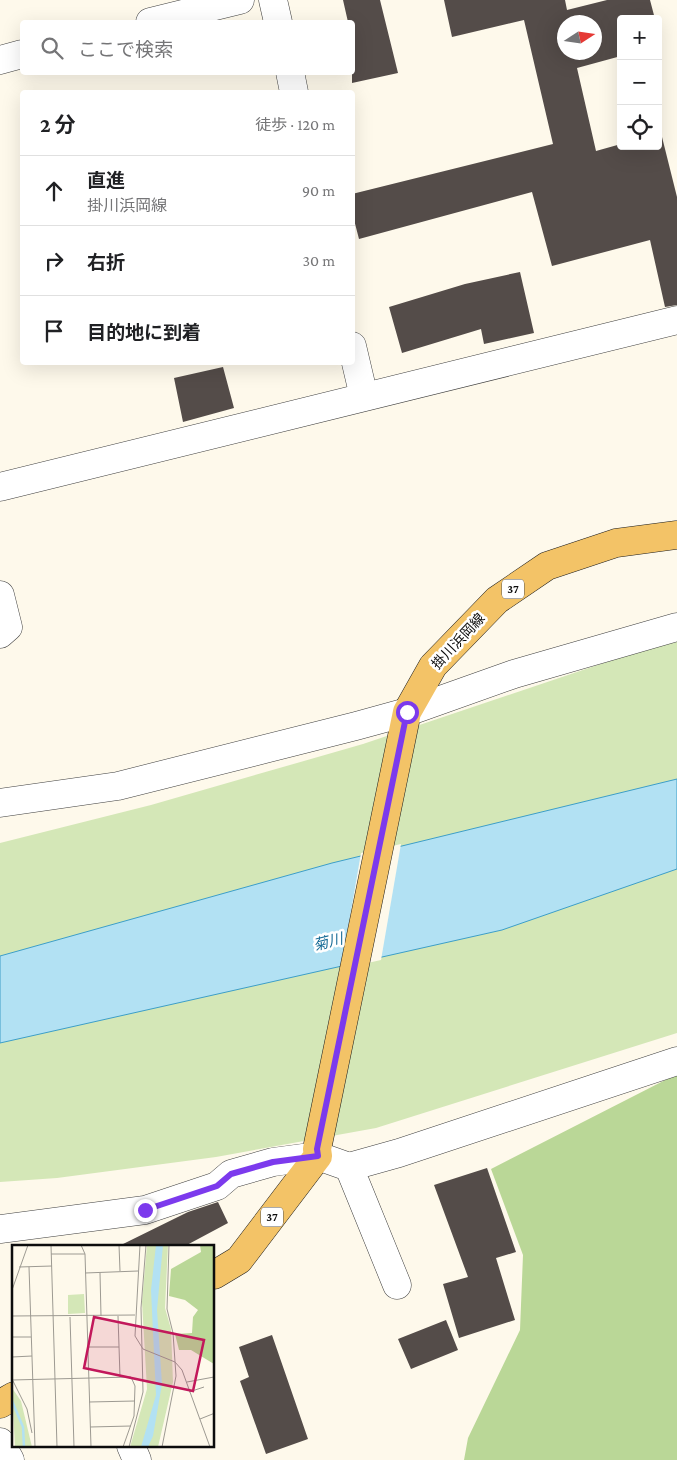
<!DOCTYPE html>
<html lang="ja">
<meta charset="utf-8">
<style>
body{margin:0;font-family:"Crimson Pro","Noto Sans JP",serif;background:#f6f6f6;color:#202124}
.controls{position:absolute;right:15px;top:15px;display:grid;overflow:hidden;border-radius:5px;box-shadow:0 5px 20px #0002}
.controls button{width:45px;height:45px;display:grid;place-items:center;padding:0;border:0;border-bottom:1px solid #e0e0e0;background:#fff;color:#202124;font:25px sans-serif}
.compass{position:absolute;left:557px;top:15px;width:45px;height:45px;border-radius:50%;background:#fff;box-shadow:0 5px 20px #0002;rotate:78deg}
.stop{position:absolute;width:15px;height:15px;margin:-11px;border:4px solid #7c3aed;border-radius:50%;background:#fff}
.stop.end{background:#7c3aed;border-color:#fff;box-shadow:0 1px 5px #0008}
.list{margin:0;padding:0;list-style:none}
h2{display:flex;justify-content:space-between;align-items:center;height:65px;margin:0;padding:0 20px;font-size:21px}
h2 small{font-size:16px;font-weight:400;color:#757577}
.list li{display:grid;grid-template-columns:32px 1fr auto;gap:15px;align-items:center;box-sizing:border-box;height:70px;padding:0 20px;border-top:1px solid #e0e0e0}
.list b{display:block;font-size:19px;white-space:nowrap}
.list p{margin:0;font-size:16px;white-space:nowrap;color:#757577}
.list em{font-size:16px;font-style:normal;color:#757577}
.icon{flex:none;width:28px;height:28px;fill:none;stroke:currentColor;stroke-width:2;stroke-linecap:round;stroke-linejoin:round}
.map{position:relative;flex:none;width:677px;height:1460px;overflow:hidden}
.search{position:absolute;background:#fff;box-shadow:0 5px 20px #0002;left:20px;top:20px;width:335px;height:55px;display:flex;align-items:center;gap:12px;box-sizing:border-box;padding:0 18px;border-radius:5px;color:#757577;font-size:19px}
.panel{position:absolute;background:#fff;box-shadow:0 5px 20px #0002;left:20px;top:90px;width:335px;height:275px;border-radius:5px}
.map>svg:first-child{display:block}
.green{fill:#d4e7b7}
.forest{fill:#bad797}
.water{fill:#b2e1f3;stroke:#3c9ec8}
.pier{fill:#fef9eb}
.building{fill:#544c49;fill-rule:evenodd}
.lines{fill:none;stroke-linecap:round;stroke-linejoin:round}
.minor-casing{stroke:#3f3f3f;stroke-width:29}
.primary-casing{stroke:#1d1d1d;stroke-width:29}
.minor{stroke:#fff;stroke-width:28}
.primary{stroke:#f3c367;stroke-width:28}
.route{stroke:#7c3aed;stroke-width:6}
.labels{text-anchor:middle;stroke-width:5;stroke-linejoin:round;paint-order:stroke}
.shield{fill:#fff;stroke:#555;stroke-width:1}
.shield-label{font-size:12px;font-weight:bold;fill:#0c0c0c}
.street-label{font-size:14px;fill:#0c0c0c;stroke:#fff}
.water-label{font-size:15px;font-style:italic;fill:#1b6e98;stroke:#fff}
.inset-river{fill:none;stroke:#b2e1f3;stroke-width:2.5}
.inset-road{fill:none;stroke:#9d9a92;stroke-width:1}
.view{fill:#c2185b;fill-opacity:0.15;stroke:#c2185b;stroke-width:2.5}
.inset-edge{fill:none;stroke:#0c0c0c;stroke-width:2.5}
</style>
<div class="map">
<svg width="677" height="1460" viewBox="0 0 677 1460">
<rect width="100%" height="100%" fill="#fef9eb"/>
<path class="green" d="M677,642v391l-301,95 -160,29 -159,21 -57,4v-339l151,-38 212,-61 288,-97z"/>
<path class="forest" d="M677,1074v386h-213l4,-22 52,-108 3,-75 -32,-86z"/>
<path class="water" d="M677,779v90l-175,61 -502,113v-87l332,-93z"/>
<path class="pier" d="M401,844l-20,116 -40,9 20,-116z"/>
<path class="building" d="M343,0h37l18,73 -46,10v-61h-4z
M444,0h121l2,10 40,-10h43l5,19h-34v37l-44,12 19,83 25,-7v2h37v-12l3,-1 16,64v108l-12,2 -15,-67 -98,26 -20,-74 -173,47 -7,-27v-18l201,-50 -29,-124 -72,17zM564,22h30v30h-30z
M520,272l14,61 -50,11 -3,-15 -79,24 -13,-46 76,-23z
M223,367l11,41 -51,14 -9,-44z
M487,1168l29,84 -20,6 19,62 -56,18 -16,-54 25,-7 -34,-92z
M218,1202l10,21 -43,23h-66l69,-34z
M446,1320l12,30 -47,19 -13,-30z
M272,1335l36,104 -42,15 -26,-73 9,-4 -10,-30z"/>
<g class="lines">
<defs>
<path id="minor" d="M273,0l5,22
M150,22l90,-22
M0,60l22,-6
M290,72l4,20
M352,346l12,51
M0,487l677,-167
M0,595l8,32 -8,7
M0,803l118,-17 238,-60 51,-14 107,-38 163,-47
M349,1167l48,118
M0,1229l145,-19 72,-24 14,-12 42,-12 45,-6 31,11 50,-14 278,-92
M0,1442l10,18
M131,1446l6,14"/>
<path id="primary" d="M214,1275l25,-15 79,-104 -1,-7 90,-437 26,-46 64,-66 50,-34 69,-23 61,-8
M0,1404l14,-8"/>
</defs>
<use href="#minor" class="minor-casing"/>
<use href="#primary" class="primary-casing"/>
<use href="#minor" class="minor"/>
<use href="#primary" class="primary"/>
</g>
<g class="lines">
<path class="route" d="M145,1210l72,-24 14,-12 42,-12 45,-6 -1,-7 90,-437"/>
</g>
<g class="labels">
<g class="shield">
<rect x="502" y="579.5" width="22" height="19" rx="4"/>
<rect x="261" y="1207.5" width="22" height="19" rx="4"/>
</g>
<g class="shield-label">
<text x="513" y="593">37</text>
<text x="272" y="1221">37</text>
</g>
<g class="street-label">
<text transform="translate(458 641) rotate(-47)" y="5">掛川浜岡線</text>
</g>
<g class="water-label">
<text transform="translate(328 942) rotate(-14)" y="5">菊川</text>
</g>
</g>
<g transform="translate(12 1245)">
<rect width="202" height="202" fill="#fef9eb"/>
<path d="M135,0h21l-3,63 6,21 2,53 -15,65h-28l17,-58 -5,-87zM72,49l1,19 -17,1v-19zM0,143l9,13 11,46h-17z" fill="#d4e7b7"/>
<path d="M188,0h14v119l-23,-14h-12l-4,-16 17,-1 1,-16 5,-7 -13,-10 -16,-4 2,-27 30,-17z" fill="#bad797"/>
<path d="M144,0h7l-6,65 5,74 -9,52 -5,11h-7l15,-52 -5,-105z" fill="#b2e1f3"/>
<path class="inset-river" d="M0,156l11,26 1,20"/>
<path class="inset-road" d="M39,0l6,202M69,0l4,9 6,193M107,0l1,26M128,0l-5,91 8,13 32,13 7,8 28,77M39,9h34M7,22l33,-1M17,22l6,180M73,28l53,-2M88,28l1,43M0,45l16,-45M0,71l123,-1M106,71l2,61M58,72l4,130M0,92h19M75,102h32M0,112l20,-1M0,135l119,-3 4,9 -1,30 -11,31M1,136l14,28 5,24M175,137l27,-5M177,147l15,-5M77,157l46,-1M188,174l15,-6M78,182l41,-1M117,202l14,-55 -2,-84 5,-63M150,202l14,-71 -3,-43 -6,-24 2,-64"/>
<path class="view" d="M82,72l110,23 -11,51 -109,-23z"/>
<rect width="202" height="202" class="inset-edge"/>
</g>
</svg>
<div class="controls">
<button>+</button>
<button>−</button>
<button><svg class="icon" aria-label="locate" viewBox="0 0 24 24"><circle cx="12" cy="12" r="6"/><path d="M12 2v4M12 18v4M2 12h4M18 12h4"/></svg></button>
</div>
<svg class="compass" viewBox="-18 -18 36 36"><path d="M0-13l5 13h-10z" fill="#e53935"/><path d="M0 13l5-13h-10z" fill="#757577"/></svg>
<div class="stop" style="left:407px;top:712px"></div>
<div class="stop end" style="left:145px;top:1210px"></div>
<div class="search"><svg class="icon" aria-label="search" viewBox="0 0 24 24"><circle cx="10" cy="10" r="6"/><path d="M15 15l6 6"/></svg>ここで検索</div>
<section class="panel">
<h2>2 分<small>徒歩 · 120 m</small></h2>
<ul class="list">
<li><svg class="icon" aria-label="ahead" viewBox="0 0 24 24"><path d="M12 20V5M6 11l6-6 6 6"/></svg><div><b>直進</b><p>掛川浜岡線</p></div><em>90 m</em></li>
<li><svg class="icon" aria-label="right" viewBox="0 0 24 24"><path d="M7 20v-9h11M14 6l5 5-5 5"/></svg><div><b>右折</b></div><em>30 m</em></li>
<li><svg class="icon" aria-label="arrive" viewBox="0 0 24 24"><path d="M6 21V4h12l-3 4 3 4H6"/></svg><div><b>目的地に到着</b></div></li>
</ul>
</section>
</div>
